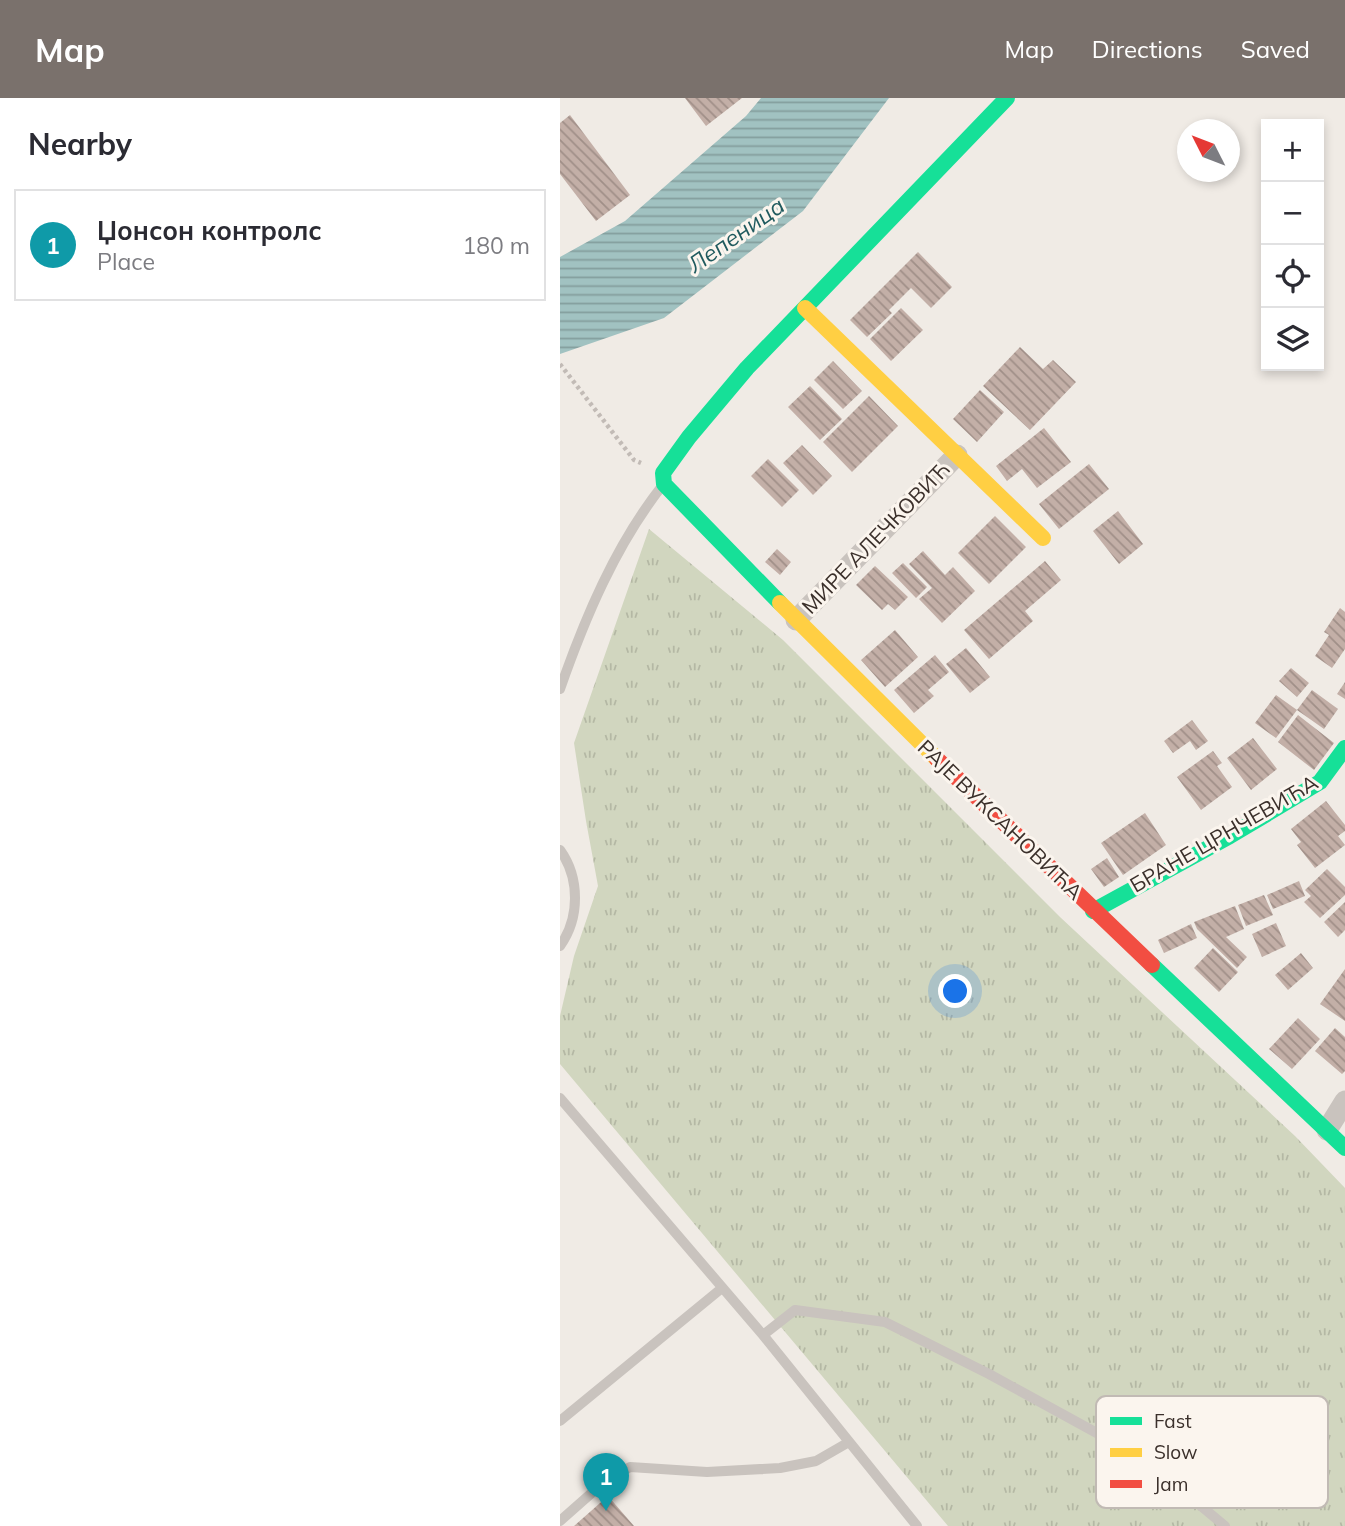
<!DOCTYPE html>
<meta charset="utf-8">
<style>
body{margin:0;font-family:Mulish,sans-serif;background:#f2f2f3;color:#2b2b33}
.controls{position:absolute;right:21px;top:21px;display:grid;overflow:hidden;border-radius:0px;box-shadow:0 4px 10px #0003}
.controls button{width:63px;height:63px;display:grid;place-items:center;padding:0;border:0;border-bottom:2px solid #e1e1e2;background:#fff;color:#2b2b33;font:35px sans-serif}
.compass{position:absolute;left:617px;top:21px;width:63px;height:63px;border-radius:50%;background:#fff;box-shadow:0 4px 10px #0003;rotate:312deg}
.you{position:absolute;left:396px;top:894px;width:24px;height:24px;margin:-18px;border:5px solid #fff;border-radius:50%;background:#1a73e8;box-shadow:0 0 0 10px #1a73e833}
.badge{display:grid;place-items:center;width:46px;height:46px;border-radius:50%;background:#7a716c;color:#fff;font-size:23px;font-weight:700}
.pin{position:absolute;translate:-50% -58px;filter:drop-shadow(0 2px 4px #0008)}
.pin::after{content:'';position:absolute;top:37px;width:24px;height:21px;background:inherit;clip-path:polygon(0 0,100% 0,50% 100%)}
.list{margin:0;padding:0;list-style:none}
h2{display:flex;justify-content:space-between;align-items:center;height:91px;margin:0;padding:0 28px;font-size:30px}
h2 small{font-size:23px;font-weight:400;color:#7c7c81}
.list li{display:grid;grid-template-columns:46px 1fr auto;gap:21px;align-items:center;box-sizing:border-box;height:112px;margin:0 14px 14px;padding:0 14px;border:2px solid #e1e1e2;border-radius:0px}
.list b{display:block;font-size:26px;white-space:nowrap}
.list p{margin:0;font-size:23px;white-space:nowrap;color:#7c7c81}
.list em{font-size:23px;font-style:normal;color:#7c7c81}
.icon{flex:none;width:38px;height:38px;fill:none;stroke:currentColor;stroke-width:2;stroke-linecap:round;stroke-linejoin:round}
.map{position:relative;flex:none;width:785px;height:1428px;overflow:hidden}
header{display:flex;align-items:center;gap:42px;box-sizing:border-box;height:98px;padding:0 35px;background:#7a716c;color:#fff}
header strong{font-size:33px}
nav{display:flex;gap:38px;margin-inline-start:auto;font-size:24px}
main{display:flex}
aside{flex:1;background:#fff}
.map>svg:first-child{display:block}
.grass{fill:url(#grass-tufts)}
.water{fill:url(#water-rules)}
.building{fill:url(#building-back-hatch)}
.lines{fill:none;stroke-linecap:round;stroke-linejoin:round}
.path{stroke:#c2bbb6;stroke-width:4.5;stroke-dasharray:3.5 3.5;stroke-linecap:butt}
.lane{stroke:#c9c3be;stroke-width:10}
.street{stroke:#c9c3be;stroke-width:21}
.fast{stroke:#16e098;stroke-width:16}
.slow{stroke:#ffcf43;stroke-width:16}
.jam{stroke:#f24e42;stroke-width:16}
.labels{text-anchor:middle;stroke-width:6;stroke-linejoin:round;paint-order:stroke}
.street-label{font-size:21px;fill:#3b302b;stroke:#fbf5ee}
.water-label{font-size:23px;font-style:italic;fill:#1f5a5e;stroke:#fbf5ee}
.key{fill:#fbf5ee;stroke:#c1bab4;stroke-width:2}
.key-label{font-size:19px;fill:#3b302b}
</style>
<header>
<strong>Map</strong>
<nav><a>Map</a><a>Directions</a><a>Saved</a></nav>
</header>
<main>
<aside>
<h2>Nearby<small></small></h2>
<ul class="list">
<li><span class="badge" style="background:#0f9aa8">1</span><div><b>Џонсон контролс</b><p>Place</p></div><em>180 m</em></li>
</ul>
</aside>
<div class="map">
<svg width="785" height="1428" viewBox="0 0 785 1428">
<defs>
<pattern id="grass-tufts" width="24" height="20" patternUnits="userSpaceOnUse" patternTransform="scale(1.75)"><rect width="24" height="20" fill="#d1d6bf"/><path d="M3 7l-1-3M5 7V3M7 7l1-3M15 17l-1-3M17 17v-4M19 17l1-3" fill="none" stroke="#b4b8a4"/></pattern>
<pattern id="water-rules" width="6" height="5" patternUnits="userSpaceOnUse" patternTransform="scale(1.75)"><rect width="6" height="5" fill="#a1c2c1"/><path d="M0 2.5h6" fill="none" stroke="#849e9d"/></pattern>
<pattern id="building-back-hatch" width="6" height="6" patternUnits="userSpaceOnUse" patternTransform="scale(1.75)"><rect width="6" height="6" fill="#c3afa7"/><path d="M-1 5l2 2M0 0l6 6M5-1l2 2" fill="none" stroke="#a08f88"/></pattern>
</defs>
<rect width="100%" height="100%" fill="#f0ebe5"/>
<path class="grass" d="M89,431l134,111 277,277 235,219 50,52v338h-397l-388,-462v-48l14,-60 24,-70 -12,-65 -12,-78z"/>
<path class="water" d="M201,0h128l-86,113 -139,107 -104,36v-97l65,-36 121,-105z"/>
<path class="building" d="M125,0h57l-36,28z
M10,17l60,80 -34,26 -36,-47v-51z
M358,154l34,35 -21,21 -20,-20 -22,22 3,3 -25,24 -17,-17z
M341,210l22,22 -32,31 -21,-22z
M460,249l23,22 10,-9 23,22 -46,48 -47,-44z
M273,263l29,30 -19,18 -29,-29z
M250,288l32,33 -22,21 -32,-33z
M420,292l24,22 -27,30 -24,-23z
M309,298l29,30 -46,46 -29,-30z
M484,330l27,34 -34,26 -15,-19 -15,12 -11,-15z
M242,347l30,31 -19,19 -30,-32z
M208,361l31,31 -17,17 -31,-31z
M529,366l20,25 -50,40 -20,-25z
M558,413l25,33 -24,20 -26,-33z
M435,418l31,31 -37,37 -31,-31z
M217,451l14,13 -11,13 -15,-13z
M363,453l22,24 8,-8 22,24 -33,32 -23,-24 13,-11 -23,-24z
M485,463l16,19 -36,31 8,10 -44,38 -25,-29z
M343,465l24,24 -11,11 -24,-25z
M315,468l33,31 -13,13 -7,-6 -6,6 -26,-25z
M780,510l5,4v37l-13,19 -17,-12 14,-21 -5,-3z
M335,532l23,27 -33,30 -24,-27z
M406,550l24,29 -20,16 -24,-29z
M375,557l14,17 -21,18 6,6 -20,17 -20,-23z
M731,570l18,15 -12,14 -18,-16z
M785,584v17l-8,-5z
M752,592l26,19 -14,20 -27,-19z
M716,597l21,15 -21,28 -21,-15z
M738,617l36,28 -20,27 -36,-28z
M632,622l16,21 -12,9 -6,-9 -17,12 -9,-12z
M693,640l24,31 -26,21 -24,-32z
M653,653l9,12 -5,3 15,21 -31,23 -24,-33z
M766,703l19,24v6l-7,5 7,9 -30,23 -18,-23 4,-3 -10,-13z
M585,715l21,32 -43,30 -22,-32z
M547,760l12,19 -15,10 -13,-18z
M767,771l18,18v8l-25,23 -16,-16 7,-6 -6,-6z
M739,783l6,15 -32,13 -6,-14z
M704,797l9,20 -27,11 -8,-21z
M785,804v28l-7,7 -14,-15z
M675,808l9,23 -18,8 21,20 -10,11 -40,-39 -3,-7z
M716,825l10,23 -24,11 -10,-23z
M631,826l6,14 -33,15 -6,-13z
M653,850l25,24 -19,20 -25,-24z
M741,855l12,15 -25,22 -13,-15z
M785,871v52l-25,-17z
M738,920l22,21 -28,30 -23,-20z
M775,930l10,9v34l-3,3 -27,-23z
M48,1398l26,30h-60z"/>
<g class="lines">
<path class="path" d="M0,266l74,96 7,3"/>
<path class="lane" d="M0,591c25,-71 55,-143 102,-203
M0,752c20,28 20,68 0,96
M0,1000l203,237 154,191
M203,1237l32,-25 90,12 104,52 157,86 79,66
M0,1323l162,-133
M0,1423l43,-38 27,-16 77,5 73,-4 36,-7 33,-19"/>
<path class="street" d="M236,522l161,-165
M767,1032l18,-29"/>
<path class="fast" d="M220,505l-116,-119 -1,-11 26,-36 58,-69 260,-270
M533,813l137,-75 90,-54 25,-34
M592,867l193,183"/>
<path class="slow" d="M245,210l238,230
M220,505l157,156"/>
<path class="jam" d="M377,661l215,206"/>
</g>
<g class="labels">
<g class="street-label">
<text transform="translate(316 440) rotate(-46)" y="7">МИРЕ АЛЕЧКОВИЋ</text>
<text transform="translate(440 722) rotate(44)" y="7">РАЈЕ ВУКСАНОВИЋА</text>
<text transform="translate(664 736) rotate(-30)" y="7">БРАНЕ ЦРНЧЕВИЋА</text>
</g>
<g class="water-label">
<text transform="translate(176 137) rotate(-35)" y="8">Лепеница</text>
</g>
</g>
<rect x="536" y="1298" width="232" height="112" rx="10" class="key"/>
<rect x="550" y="1319" width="32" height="8" fill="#16e098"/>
<rect x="550" y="1350" width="32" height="9" fill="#ffcf43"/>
<rect x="550" y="1382" width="32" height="8" fill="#f24e42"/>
<g class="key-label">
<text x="594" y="1330">Fast</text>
<text x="594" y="1361">Slow</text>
<text x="594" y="1393">Jam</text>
</g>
</svg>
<div class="controls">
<button>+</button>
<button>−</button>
<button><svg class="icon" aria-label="locate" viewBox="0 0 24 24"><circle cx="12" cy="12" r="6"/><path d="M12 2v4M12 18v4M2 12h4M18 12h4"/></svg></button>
<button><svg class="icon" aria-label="layers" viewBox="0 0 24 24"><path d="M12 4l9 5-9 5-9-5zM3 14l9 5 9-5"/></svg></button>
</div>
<svg class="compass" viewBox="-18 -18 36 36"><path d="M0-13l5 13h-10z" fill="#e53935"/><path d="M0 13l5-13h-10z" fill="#7c7c81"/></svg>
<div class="you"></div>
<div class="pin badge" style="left:46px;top:1413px;background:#0f9aa8">1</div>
</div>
</main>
